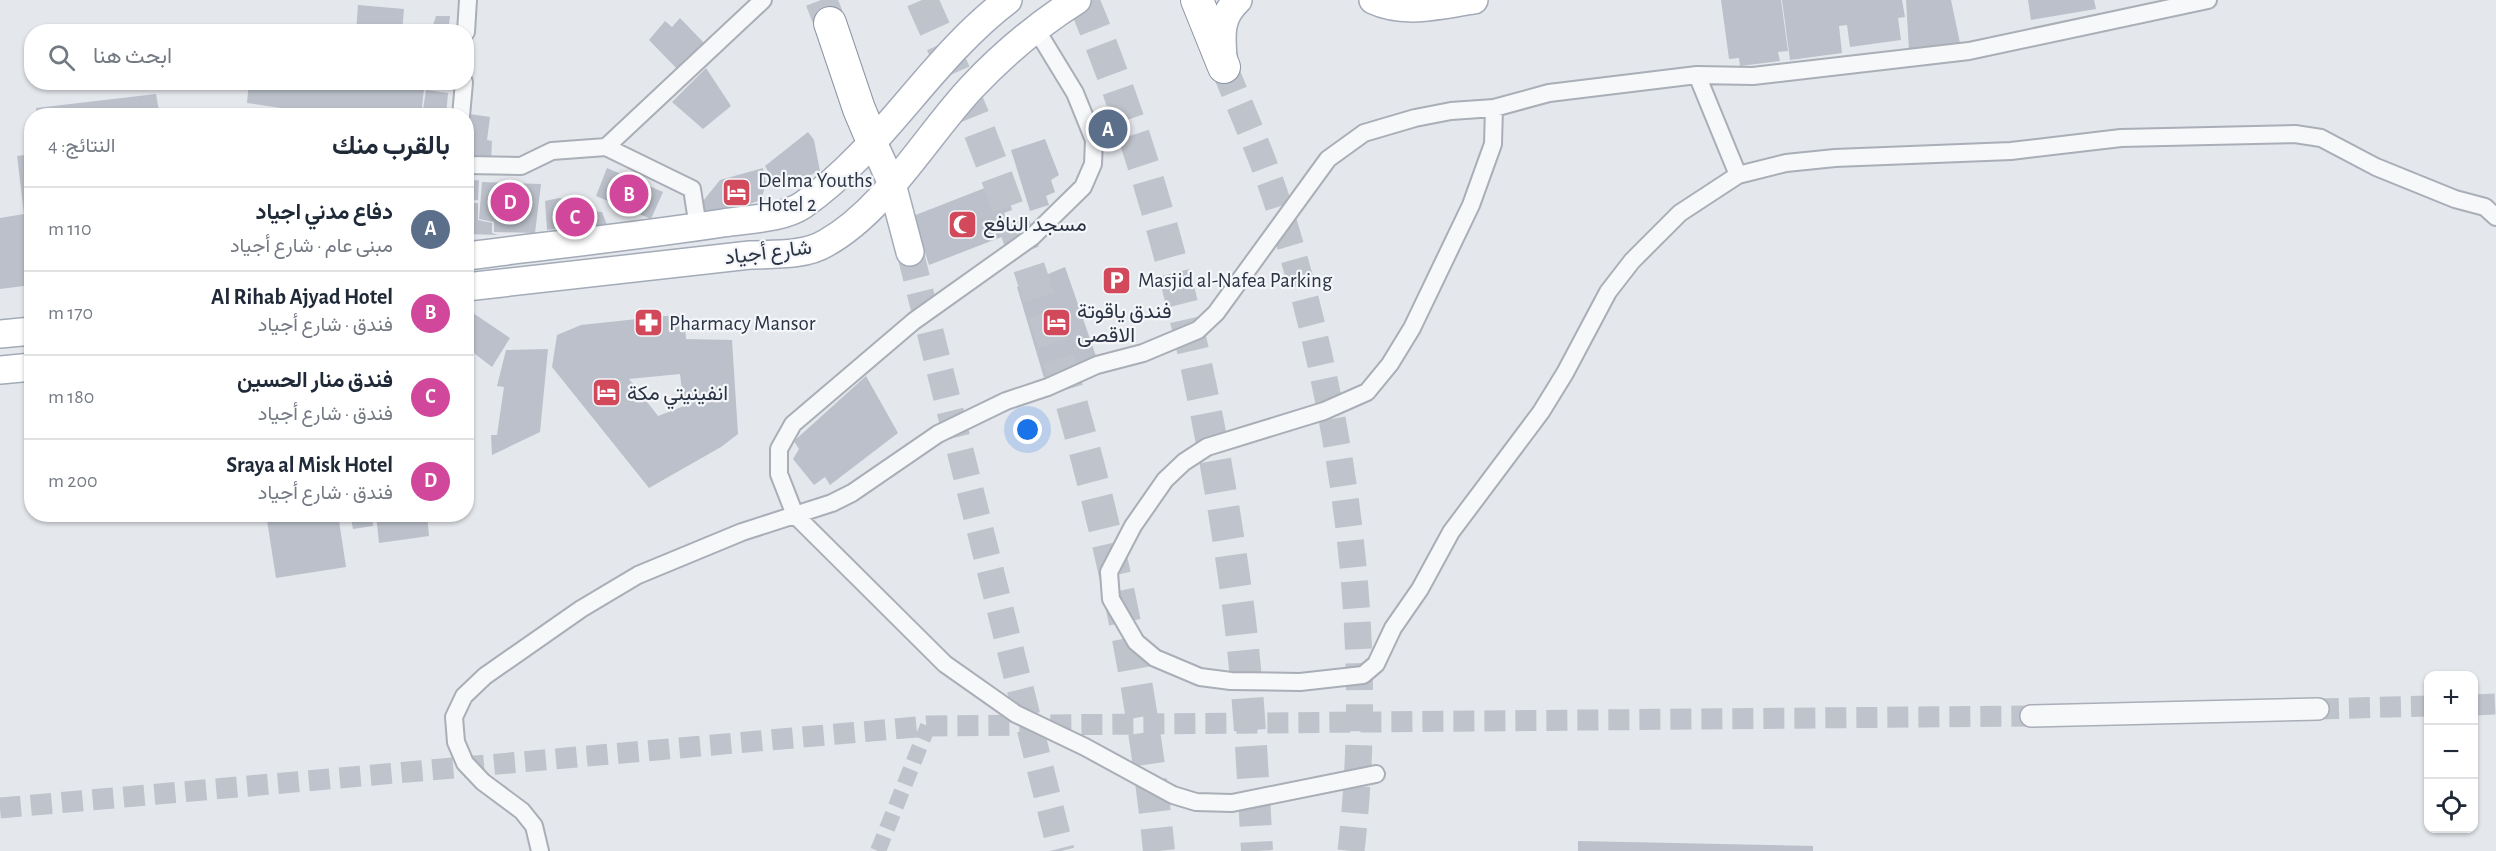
<!DOCTYPE html>
<html lang="ar">
<meta charset="utf-8">
<style>
body{margin:0;font-family:"Alegreya Sans",Vazirmatn,sans-serif;background:#f2f2f3;color:#1f2937;direction:rtl}
.controls{position:absolute;right:18px;bottom:18px;display:grid;overflow:hidden;border-radius:12px;box-shadow:0 2px 4px #0004}
.controls button{width:54px;height:54px;display:grid;place-items:center;padding:0;border:0;border-bottom:2px solid #e0e1e3;background:#fff;color:#1f2937;font:30px sans-serif}
.you{position:absolute;left:1028px;top:430px;width:21px;height:21px;margin:-15px;border:4px solid #fff;border-radius:50%;background:#1a73e8;box-shadow:0 0 0 9px #1a73e833}
.badge{display:grid;place-items:center;width:39px;height:39px;border-radius:50%;background:#111827;color:#fff;font-size:20px;font-weight:700}
.pin{position:absolute;translate:-50% -50%;border:3px solid #fff;box-shadow:0 2px 6px #0006}
.list{margin:0;padding:0;list-style:none}
h2{display:flex;justify-content:space-between;align-items:center;height:78px;margin:0;padding:0 24px;font-size:26px}
h2 small{font-size:20px;font-weight:400;color:#747a83}
.list li{display:grid;grid-template-columns:39px 1fr auto;gap:18px;align-items:center;box-sizing:border-box;height:84px;padding:0 24px;border-top:2px solid #e0e1e3}
.list b{display:block;font-size:22px;white-space:nowrap}
.list p{margin:0;font-size:20px;white-space:nowrap;color:#747a83}
.list em{font-size:20px;font-style:normal;color:#747a83}
.icon{flex:none;width:33px;height:33px;fill:none;stroke:currentColor;stroke-width:2;stroke-linecap:round;stroke-linejoin:round}
.map{position:relative;flex:none;width:2496px;height:851px;overflow:hidden;direction:ltr}
.search{position:absolute;background:#fff;box-shadow:0 2px 4px #0004;left:24px;top:24px;width:450px;height:66px;display:flex;align-items:center;gap:15px;box-sizing:border-box;padding:0 21px;border-radius:24px;color:#747a83;font-size:22px}
.panel{position:absolute;background:#fff;box-shadow:0 2px 4px #0004;left:24px;top:108px;width:450px;height:414px;border-radius:24px;direction:rtl}
.map>svg:first-child{display:block}
.building{fill:#bbc0ca;fill-rule:evenodd}
.lines{fill:none;stroke-linecap:round;stroke-linejoin:round}
.minor-tunnel{stroke:#bfc3cb;stroke-width:16;stroke-dasharray:16 8;stroke-linecap:butt}
.tertiary-tunnel{stroke:#bfc3cb;stroke-width:21;stroke-dasharray:21 10;stroke-linecap:butt}
.primary-tunnel{stroke:#bfc3cb;stroke-width:27;stroke-dasharray:27 14;stroke-linecap:butt}
.motorway-tunnel{stroke:#bfc3cb;stroke-width:32;stroke-dasharray:32 16;stroke-linecap:butt}
.minor-casing{stroke:#a9aeb7;stroke-width:20}
.tertiary-casing{stroke:#a9aeb7;stroke-width:24}
.primary-casing{stroke:#a3abb8;stroke-width:30}
.motorway-casing{stroke:#8b94a3;stroke-width:34}
.minor{stroke:#f7f8fa;stroke-width:16}
.tertiary{stroke:#f7f8fa;stroke-width:21}
.primary{stroke:#fff;stroke-width:27}
.motorway{stroke:#fff;stroke-width:32}
.labels{text-anchor:middle;stroke-width:4.5;stroke-linejoin:round;paint-order:stroke}
.poi-label{font-size:21px;fill:#2b3445;stroke:#f4f6f9;text-anchor:start}
.street-label{font-size:21px;fill:#2b3445;stroke:#f4f6f9}
</style>
<div class="map">
<svg width="2496" height="851" viewBox="0 0 2496 851">
<rect width="100%" height="100%" fill="#e4e7ec"/>
<path class="building" d="M1721,0h60l7,51 -10,1 2,9 -40,5 -1,-8 -10,1z
M1782,0h120l3,17 -7,1 3,22 -51,7 -3,-22 -8,1 3,27 -52,7z
M1906,0h45l9,43 -51,7z
M2028,0h66l2,9 -65,11z
M358,5l46,4 -2,23h-46z
M436,16h14l-1,9h-16z
M680,18l26,27 -27,26 -30,-31 16,-19 7,6z
M308,27l30,3v2h-30z
M430,28h19l-1,4h-19z
M706,68l25,38 -28,23 -31,-27z
M249,82h106l69,7 -3,27h-85l-89,-13z
M415,82h29l-1,5z
M426,90l22,3 -2,23h-24z
M156,94l4,22h-123l-1,-8z
M470,114l20,3 -3,23 5,1 -1,19 -25,-2v-39z
M808,132l6,8 6,31 -42,17 -13,-22z
M1045,139l14,36 -8,5 4,12 -9,4 3,9 -19,6 -19,-61z
M32,154v131l-32,4v-71l24,-4 -7,-58z
M607,168l56,24 -12,27 -55,-23z
M763,168l3,16 -5,16 -49,17 -17,-6 25,-31z
M479,180l-1,20 -12,1v-20z
M482,182l59,2 -6,49 -41,-1v-10l-15,-3z
M995,184l6,17 8,-2 3,11 -8,3 8,20 -83,32 -16,-49z
M559,198l31,5v8l12,1 5,13 -11,2 -2,-3 -47,6 -2,-29z
M466,203h12v17l14,3v10l6,2 -32,-1z
M1065,267l32,92 -53,19 -27,-91z
M473,313l37,25 -18,29 -26,-20v-22z
M684,314l2,25 46,1 6,94 -17,13 -72,41 -97,-121 5,-32 24,-10zM680,374l4,32 -26,10 -29,-37z
M548,349l-8,83 -48,23 -1,-20h6l7,-48 -7,-1 9,-36z
M866,376l32,57 -68,52 -5,-8 -11,8 -21,-26 6,-10 -5,-8z
M266,514h72l8,53 -70,11z
M350,514h22l1,12 -20,3z
M376,514h51l2,22 -50,7z
M1578,841l235,5v5h-235z"/>
<g class="lines">
<path class="minor-tunnel" d="M878,851l50,-125"/>
<path class="tertiary-tunnel" d="M2474,705l22,-1
M2318,709l110,-3
M0,808l928,-82 1103,-10"/>
<path class="primary-tunnel" d="M1224,67c19,47 41,95 56,144 64,206 96,425 71,640
M910,252l151,599"/>
<path class="motorway-tunnel" d="M821,0l9,23
M922,0c19,44 41,88 58,133 89,229 155,473 179,718
M1083,0c78,185 124,385 152,584 13,88 17,178 22,267"/>
<defs>
<path id="minor" d="M1036,29l39,64 19,47 -1,24 -10,23 -51,50 -118,84 -121,103 -14,25v25l16,41 150,149 71,50 69,33 88,48 23,7 36,1 144,-29
M466,32l2,-32
M1697,75l41,100
M1494,108l-1,36 -22,61 -59,123 -22,36 -23,28 -43,19 -117,36 -23,15 -19,18 -32,46 -24,46 2,27 25,43 19,16 45,19 31,4 69,1 63,-7 13,-11 17,-36 27,-39 31,-57 90,-120 24,-39 43,-81 24,-31 48,-48 58,-38 48,-12 49,-5 176,-7 110,-13 174,-4 26,4 55,29 79,32 30,8 11,10
M461,116l3,-34
M606,147l157,-147
M466,165l55,1 31,-15 54,-4 86,42 6,38
M540,851l-6,-25 -12,-15 -39,-29 -18,-19 -9,-21 -2,-25 10,-21 21,-20 96,-67 57,-34 104,-43 90,-29 20,-10 86,-59 68,-33 42,-14 49,-22 46,-12 55,-23 18,-17 112,-154 36,-26 51,-15 36,-7 43,-3 55,-15 148,-18 56,1 216,-25 239,-51"/>
<path id="tertiary" d="M2031,716l287,-7"/>
<path id="primary" d="M1373,0c32,15 67,5 101,0
M1223,57c-2,-24 -3,-40 15,-57
M873,142l19,42 18,68
M466,256c86,-11 172,-20 257,-33 25,-4 59,-4 80,-18 80,-56 127,-146 205,-205
M466,287l284,-32c24,-1 55,1 76,-12 59,-33 100,-107 146,-156 31,-33 67,-63 105,-87
M0,334l32,-3
M0,370l32,-3"/>
<path id="motorway" d="M1197,0l27,67
M830,23l29,86 14,33"/>
</defs>
<use href="#minor" class="minor-casing"/>
<use href="#tertiary" class="tertiary-casing"/>
<use href="#primary" class="primary-casing"/>
<use href="#motorway" class="motorway-casing"/>
<use href="#minor" class="minor"/>
<use href="#tertiary" class="tertiary"/>
<use href="#primary" class="primary"/>
<use href="#motorway" class="motorway"/>
</g>
<defs>
<symbol id="hotel-square" viewBox="-11 -11 22 22"><rect x="-9" y="-9" width="18" height="18" rx="4" fill="#d1495b" stroke="#f4f6f9"/><path d="M-6-4.5h1.5V1H6V5H4.5V3h-9V5H-6ZM-4 0a1.8 1.8 0 1 1 3.6 0ZM.5 0V-2.5h3Q6-2.5 6 0Z" fill="#fff"/></symbol>
<symbol id="mosque-square" viewBox="-11 -11 22 22"><rect x="-9" y="-9" width="18" height="18" rx="4" fill="#d1495b" stroke="#f4f6f9"/><path d="M3.5-4.9A6 6 0 1 0 3.5 4.9A5 5 0 1 1 3.5-4.9Z" fill="#fff"/></symbol>
<symbol id="parking-square" viewBox="-11 -11 22 22"><rect x="-9" y="-9" width="18" height="18" rx="4" fill="#d1495b" stroke="#f4f6f9"/><path d="M-3.5-5.5H1a3.5 3.5 0 0 1 0 7H-1V5.5H-3.5ZM-1-3.4V-.6H.8a1.4 1.4 0 0 0 0-2.8Z" fill="#fff"/></symbol>
<symbol id="pharmacy-square" viewBox="-11 -11 22 22"><rect x="-9" y="-9" width="18" height="18" rx="4" fill="#d1495b" stroke="#f4f6f9"/><path d="M-2-6h4v4h4v4h-4v4h-4v-4h-4v-4h4Z" fill="#fff"/></symbol>
</defs>
<g fill-rule="evenodd">
<use href="#hotel-square" x="720" y="176" width="33" height="33"/>
<use href="#mosque-square" x="946" y="208" width="33" height="33"/>
<use href="#parking-square" x="1100" y="264" width="33" height="33"/>
<use href="#pharmacy-square" x="632" y="306" width="33" height="33"/>
<use href="#hotel-square" x="1040" y="306" width="33" height="33"/>
<use href="#hotel-square" x="590" y="376" width="33" height="33"/>
</g>
<g class="labels">
<g class="poi-label">
<text x="758" y="187">Delma Youths<tspan x="758" dy="24">Hotel 2</tspan></text>
<text x="983" y="231">مسجد النافع</text>
<text x="1138" y="287">Masjid al-Nafea Parking</text>
<text x="1077" y="318">فندق ياقوتة<tspan x="1077" dy="24">الاقصى</tspan></text>
<text x="669" y="330">Pharmacy Mansor</text>
<text x="627" y="400">انفينيتي مكة</text>
</g>
<g class="street-label">
<text transform="translate(768 252) rotate(-7)" y="7">شارع أجياد</text>
</g>
</g>
</svg>
<div class="controls">
<button>+</button>
<button>−</button>
<button><svg class="icon" aria-label="locate" viewBox="0 0 24 24"><circle cx="12" cy="12" r="6"/><path d="M12 2v4M12 18v4M2 12h4M18 12h4"/></svg></button>
</div>
<div class="you"></div>
<div class="pin badge" style="left:1108px;top:129px;background:#5c6f8a">A</div>
<div class="pin badge" style="left:629px;top:194px;background:#d1479c">B</div>
<div class="pin badge" style="left:575px;top:217px;background:#d1479c">C</div>
<div class="pin badge" style="left:510px;top:202px;background:#d1479c">D</div>
<div class="search"><svg class="icon" aria-label="search" viewBox="0 0 24 24"><circle cx="10" cy="10" r="6"/><path d="M15 15l6 6"/></svg>ابحث هنا</div>
<section class="panel">
<h2>بالقرب منك<small>النتائج: 4</small></h2>
<ul class="list">
<li><span class="badge" style="background:#5c6f8a">A</span><div><b>دفاع مدني اجياد</b><p>مبنى عام · شارع أجياد</p></div><em>110 m</em></li>
<li><span class="badge" style="background:#d1479c">B</span><div><b>Al Rihab Ajyad Hotel</b><p>فندق · شارع أجياد</p></div><em>170 m</em></li>
<li><span class="badge" style="background:#d1479c">C</span><div><b>فندق منار الحسين</b><p>فندق · شارع أجياد</p></div><em>180 m</em></li>
<li><span class="badge" style="background:#d1479c">D</span><div><b>Sraya al Misk Hotel</b><p>فندق · شارع أجياد</p></div><em>200 m</em></li>
</ul>
</section>
</div>
